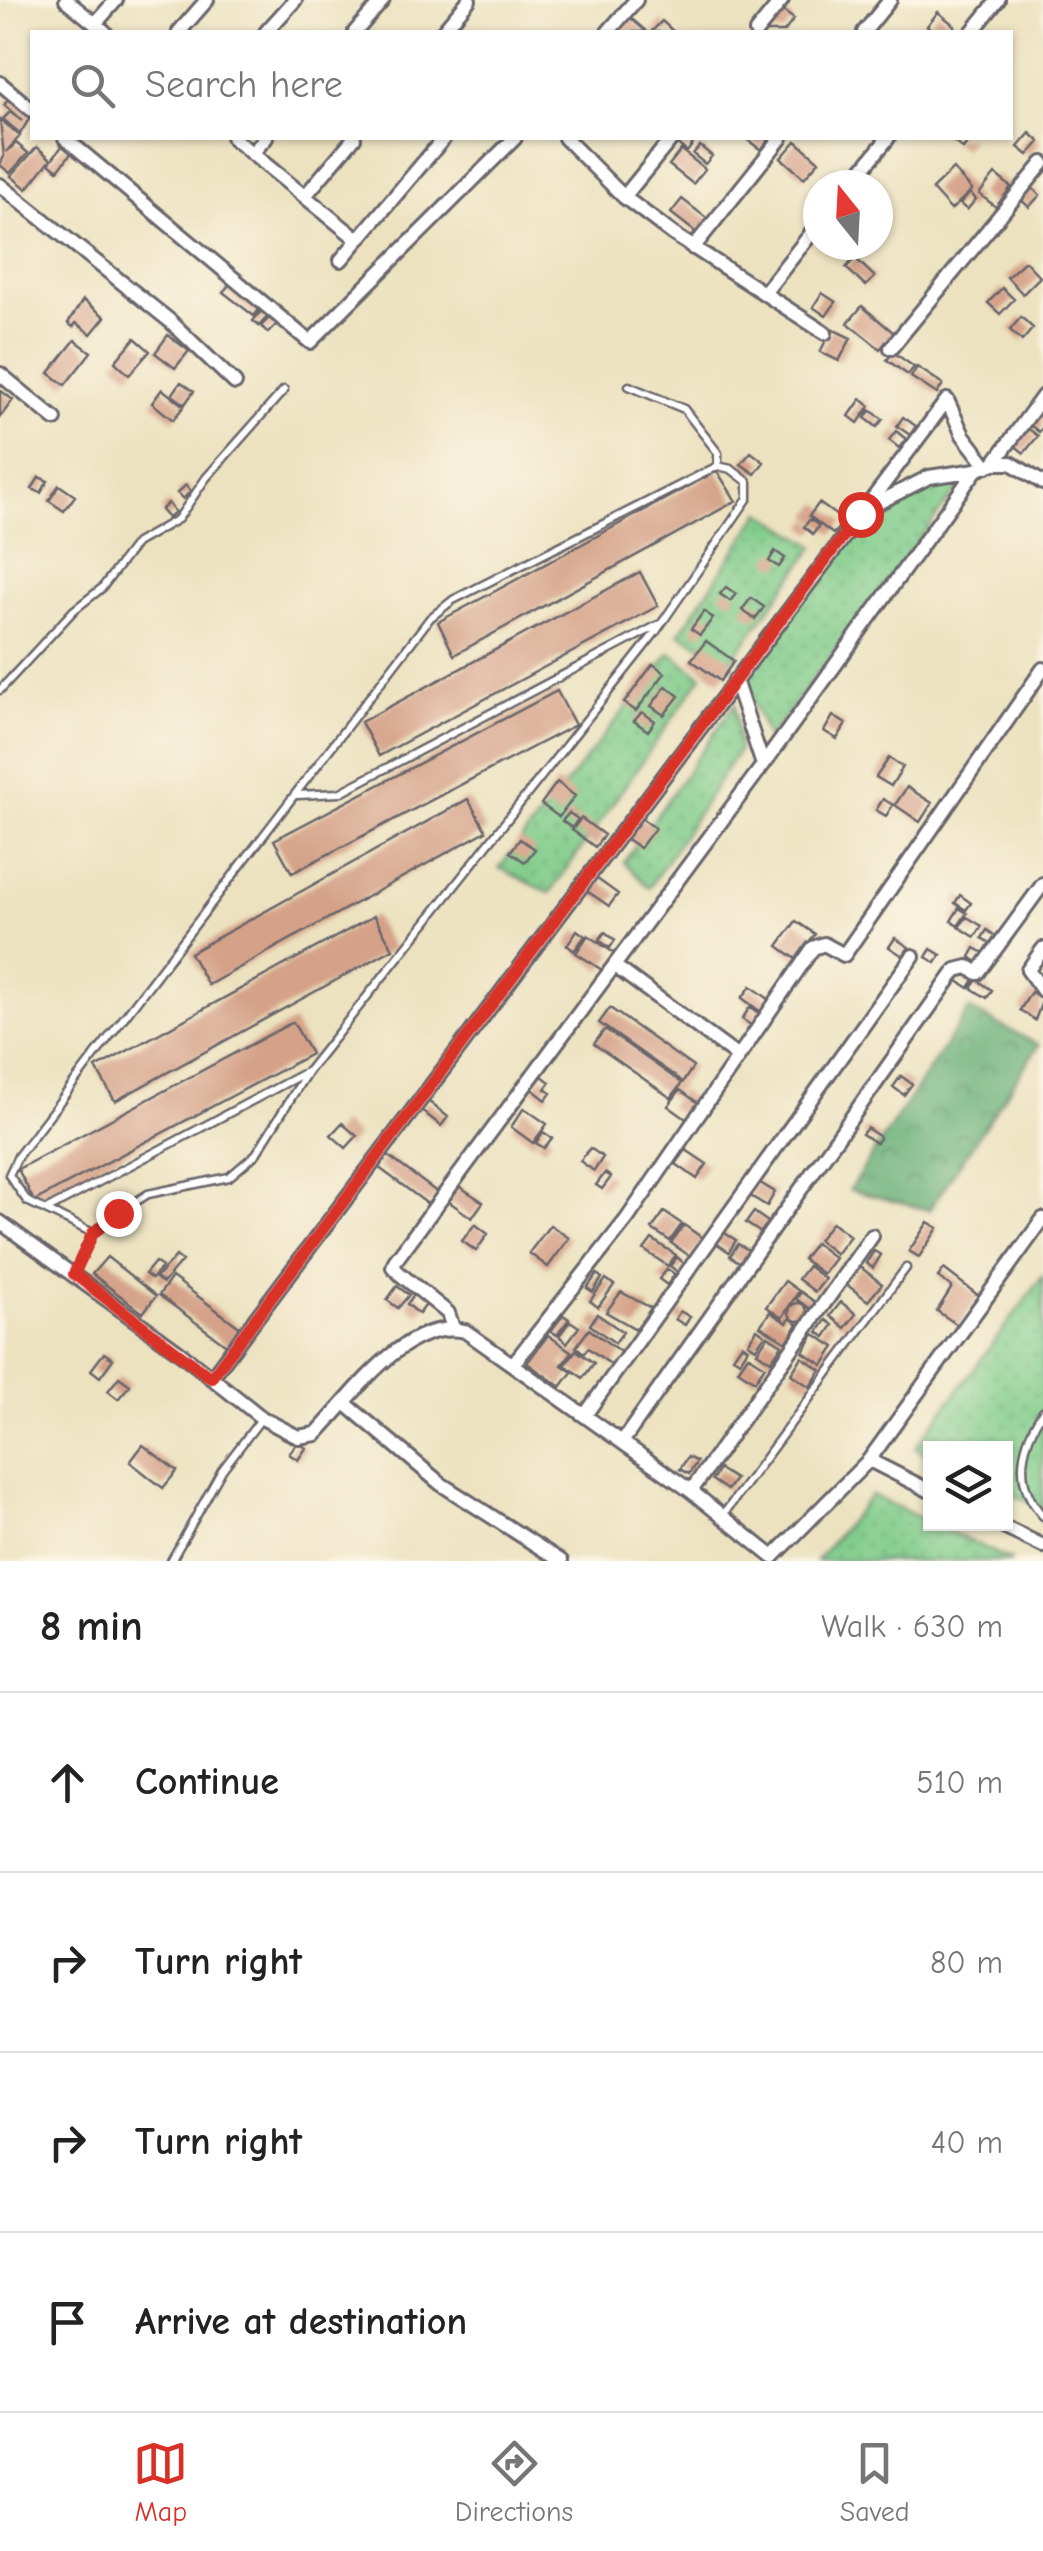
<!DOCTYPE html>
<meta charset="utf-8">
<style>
body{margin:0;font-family:"Comic Neue",sans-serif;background:#f6f6f6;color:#222}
.controls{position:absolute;right:30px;bottom:30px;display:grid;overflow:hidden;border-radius:0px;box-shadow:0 2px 8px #0004}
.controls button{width:90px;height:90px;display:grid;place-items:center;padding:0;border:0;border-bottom:2px solid #e0e0e0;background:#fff;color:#222;font:50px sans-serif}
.compass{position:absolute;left:803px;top:170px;width:90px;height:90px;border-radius:50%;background:#fff;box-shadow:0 2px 8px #0004;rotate:342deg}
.stop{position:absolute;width:30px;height:30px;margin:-22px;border:8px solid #d93025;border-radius:50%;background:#fff}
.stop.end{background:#d93025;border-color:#fff;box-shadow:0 2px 10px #0008}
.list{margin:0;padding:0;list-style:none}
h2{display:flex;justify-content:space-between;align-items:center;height:130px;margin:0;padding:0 40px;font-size:42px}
h2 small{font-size:32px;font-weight:400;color:#767676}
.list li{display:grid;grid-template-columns:65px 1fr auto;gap:30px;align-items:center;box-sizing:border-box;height:180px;padding:0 40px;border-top:2px solid #e0e0e0}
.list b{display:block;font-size:38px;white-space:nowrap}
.list em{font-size:32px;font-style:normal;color:#767676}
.icon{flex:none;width:55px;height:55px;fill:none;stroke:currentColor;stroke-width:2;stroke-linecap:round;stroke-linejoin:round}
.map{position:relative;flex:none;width:1043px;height:1561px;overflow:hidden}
.search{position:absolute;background:#fff;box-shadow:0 2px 8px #0004;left:30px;right:30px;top:30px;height:110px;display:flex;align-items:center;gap:25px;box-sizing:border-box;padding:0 35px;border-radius:0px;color:#767676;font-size:38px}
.sheet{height:850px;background:#fff}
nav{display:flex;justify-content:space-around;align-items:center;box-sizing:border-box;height:140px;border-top:2px solid #e0e0e0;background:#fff;font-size:28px;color:#767676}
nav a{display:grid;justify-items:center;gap:5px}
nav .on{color:#d93025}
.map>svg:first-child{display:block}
.grass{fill:url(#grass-dots);stroke:#517763;stroke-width:2.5}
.forest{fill:url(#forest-crowns);stroke:#456959;stroke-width:2.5}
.building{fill:#d5a289}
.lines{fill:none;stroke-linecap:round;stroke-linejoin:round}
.lane-casing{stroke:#69656a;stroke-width:11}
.street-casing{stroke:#69656a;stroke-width:18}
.lane{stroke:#fff;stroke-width:6}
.street{stroke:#fff;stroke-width:12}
.route{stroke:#d93025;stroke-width:12}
</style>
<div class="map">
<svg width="1043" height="1561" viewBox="0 0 1043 1561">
<defs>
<pattern id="grass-dots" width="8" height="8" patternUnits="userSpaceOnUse" patternTransform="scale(2.5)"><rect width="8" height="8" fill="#80cc8b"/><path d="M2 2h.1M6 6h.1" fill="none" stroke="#6eaf79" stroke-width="1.8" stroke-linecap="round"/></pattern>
<pattern id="forest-crowns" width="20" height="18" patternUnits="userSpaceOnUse" patternTransform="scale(2.5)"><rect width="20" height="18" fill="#68b077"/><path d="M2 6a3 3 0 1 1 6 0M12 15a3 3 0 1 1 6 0" fill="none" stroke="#558f63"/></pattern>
</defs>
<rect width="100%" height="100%" fill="#fcf5e5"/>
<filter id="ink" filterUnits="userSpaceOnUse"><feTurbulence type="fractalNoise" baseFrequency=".01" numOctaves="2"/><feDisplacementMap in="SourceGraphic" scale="20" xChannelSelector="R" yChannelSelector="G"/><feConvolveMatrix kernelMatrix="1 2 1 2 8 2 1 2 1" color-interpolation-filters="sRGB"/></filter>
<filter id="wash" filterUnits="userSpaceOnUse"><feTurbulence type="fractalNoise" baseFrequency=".0048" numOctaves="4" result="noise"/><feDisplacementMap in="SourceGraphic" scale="40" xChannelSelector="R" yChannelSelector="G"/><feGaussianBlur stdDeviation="2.25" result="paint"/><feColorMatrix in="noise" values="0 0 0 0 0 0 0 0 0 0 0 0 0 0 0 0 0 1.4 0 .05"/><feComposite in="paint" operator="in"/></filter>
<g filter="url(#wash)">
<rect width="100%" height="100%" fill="#ece2c0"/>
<path class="grass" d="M968,475l-200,264 -25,-61 122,-162 65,-34z
M761,512l54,34 -83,114 -53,-26z
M670,653l32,23 -152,217 -51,-25z
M735,703l4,47 -90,138 -25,-26z
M1043,1276v232l-37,-17v-43h-76v8l-15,-8z
M871,1495l142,66h-197z"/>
<path class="forest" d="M969,1009l70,36 -110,165 -80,-20z"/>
<g id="blocks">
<path class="building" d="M779,8l15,11 -10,13h-20z
M938,12l17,14 -5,6h-14l-9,-6z
M626,14l21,18h-38z
M662,21l12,11h-23z
M11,96l21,18 -12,20 -17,-15 7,-7 12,9 -18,-16z
M0,119l20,17 -14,16 10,-9 12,10 -18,20 -10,-8 4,-9z
M1030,133l10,9 -12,13 -10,-8z
M677,138h14l4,3 -8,11 -13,-11z
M745,138h25l-9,12z
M955,138h17l-9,11 -10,-8z
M796,141l23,20 -15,17 -23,-20z
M63,145l9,7 -14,18 -9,-7z
M700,146l12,10 -7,8 -12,-10z
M37,147l14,12 -24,30 -16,-13z
M681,150l24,19 -12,15 -24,-19z
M953,169l19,21 -21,20 -19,-21z
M995,174l16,13 -15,20 -17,-13z
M1031,187l9,8 -11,12 -9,-8z
M970,193l6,6 -9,11 -7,-6z
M682,199l27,21 -11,14 -27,-21z
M855,258l20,19 -9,9 -20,-18z
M1025,261l15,16 -17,17 -16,-17z
M230,284l31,23 -7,9 -31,-24z
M1002,288l12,11 -14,15 -12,-11z
M822,293l14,9 -10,14 -13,-9z
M83,300l22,17 -14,17 -15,-11 -3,4 -5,-4z
M862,306l32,27 -14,16 -32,-26z
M262,310l6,6 -9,10 -6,-5z
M270,317l7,7 -9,9 -7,-7z
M1021,317l12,11 -11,13 -12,-11z
M832,329l19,9 -12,23 -19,-9z
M168,335l21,16 -14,17 -20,-15z
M135,338l15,13 -21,24 -14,-13z
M75,340l16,12 -26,33 -16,-12z
M893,352l21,15 -6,8 -21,-15z
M917,367l26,17 -6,10 -26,-17z
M181,382l13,9 -9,13 -13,-9z
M162,389l22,17 -11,14 -21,-17z
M0,390l13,10 -13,17z
M861,399l9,7 -12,17 -9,-7z
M1043,407v20l-4,5 -9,-7z
M870,410l13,9 -6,8 -12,-9z
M903,417l13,9 -6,9 -13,-9z
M1026,427l12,9 -14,17 -11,-9z
M896,431l10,8 -7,9 -10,-8z
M751,452l13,10 -9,12 -14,-10z
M717,471l19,30 -282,154 -16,-33z
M39,477l9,4 -7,12 -9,-4z
M59,485l16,11 -11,15 -15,-10z
M186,485l5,6 -8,8 -6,-6z
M168,503l7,9 -7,6 -7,-8z
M819,503l25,18 -11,13 -24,-18z
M810,519l9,7 -6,8 -9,-7z
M775,551l10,7 -6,9 -10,-6z
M640,572l18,34 -279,150 -18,-34z
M726,587l10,7 -6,7 -10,-7z
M751,598l13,9 -9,12 -13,-9z
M704,611l9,7 -13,17 -9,-6z
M706,641l28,20 -14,20 -29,-21z
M653,664l12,9 -29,38 -12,-8z
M666,686l13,10 -15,19 -13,-9z
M557,691l18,34 -283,148 -18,-33z
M642,712l13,9 -7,10 -14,-10z
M833,716l13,8 -9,15 -13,-8z
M889,758l14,9 -12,19 -15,-9z
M557,782l18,14 -16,21 -18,-13z
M907,787l25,16 -12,19 -25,-17z
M468,799l18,32 -278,154 -18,-32z
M883,799l10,6 -7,11 -10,-6z
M569,813l9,6 -6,9 -10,-7z
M640,817l15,11 -15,20 -15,-10z
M581,818l23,17 -9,12 -23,-17z
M520,839l15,10 -10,13 -15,-10z
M593,876l25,18 -9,12 -25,-17z
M960,895l11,8 -5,7 -11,-7z
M959,908l8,5 -9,13 -7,-5z
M374,916l19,33 -278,152 -19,-33z
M967,917l15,9 -7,11 -16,-10z
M796,921l19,13 -19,25 -18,-13z
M577,930l8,6 -11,15 -7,-6z
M987,930l10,7 -5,8 -10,-7z
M605,932l10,8 -5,8 -11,-8z
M588,935l26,18 -12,17 -26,-17z
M895,938l14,9 -6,9 -14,-9z
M975,948l9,5 -6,10 -8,-6z
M931,949l10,6 -5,8 -10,-6z
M961,969l14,9 -6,10 -14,-9z
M977,980l15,10 -5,8 -16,-10z
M751,986l19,14 -9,12 -19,-14z
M1031,992l12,7 -8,21 -15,-10z
M750,1007l10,7 -8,12 -10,-7z
M610,1008l83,59 -10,15 -84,-59z
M293,1022l18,32 -277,147 -16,-32z
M605,1029l77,54 -11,15 -77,-54z
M542,1076l8,6 -5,7 6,4 -5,7 -14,-11z
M901,1076l11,8 -8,11 -11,-8z
M680,1090l21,15 -12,16 -21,-15z
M428,1101l20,16 -7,9 -20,-16z
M524,1108l23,16 -14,19 -22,-16z
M342,1123l15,13 -11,12 -15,-13z
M867,1128l13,9 -4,6 -14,-9z
M543,1132l9,6 -8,10 -8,-5z
M590,1148l13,9 -9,14 -14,-10z
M686,1150l21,14 -10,15 -21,-15z
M387,1155l51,38 -9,12 -51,-38z
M605,1173l6,4 -9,12 -6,-4z
M757,1181l18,11 -8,14 -18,-11z
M459,1186l24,16 -11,16 -24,-17z
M664,1212l18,12 -12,17 -18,-12z
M754,1212l14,10 -7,11 -15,-10z
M832,1222l18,14 -14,18 -18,-14z
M928,1222l10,6 -19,29 -10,-6z
M475,1224l13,10 -12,17 -14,-10z
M550,1225l19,13 -21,29 -19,-14z
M684,1225l20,14 -13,18 -20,-14z
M723,1232l13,8 -7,12 -13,-9z
M652,1239l24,16 -8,11 -24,-16z
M815,1243l20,15 -12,16 -20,-15z
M738,1244l12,7 -8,13 -12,-8z
M874,1251l7,4 -8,13 -7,-5z
M176,1256l6,5 -19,22 -7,-5z
M107,1257l49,39 -13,17 -51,-39z
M677,1257l8,7 -6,9 -9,-7z
M155,1262l7,5 -10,12 -7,-5z
M808,1266l17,13 -10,13 -17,-13z
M859,1266l23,18 -14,17 -22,-17z
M667,1269l8,5 -8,11 -8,-6z
M944,1269l35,27 -20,30 -22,-15 15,-24 -14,-10z
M597,1274l5,4 -9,14 -6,-4z
M172,1277l70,52 -13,18 -70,-52z
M606,1279l8,6 -16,22 -8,-6z
M785,1281l14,10 -17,27 -16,-11z
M397,1286l12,9 -11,13 -11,-8z
M621,1292l30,16 -15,21 -30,-17z
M801,1292l14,10 -4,7 -15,-10z
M415,1293l13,9 -9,12 -12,-10z
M841,1302l15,12 -11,14 -15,-12z
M789 1312a9 9 0 1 1 18 0a9 9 0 1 1-18 0Z
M680,1311l10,6 -5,8 -10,-6z
M770,1312l17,11 3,-5 8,6 -11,18 -27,-16z
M597,1314l26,18 -8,11 -25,-18z
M563,1315l6,4 -12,16 -6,-4z
M826,1320l7,5 -8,12 -7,-5z
M570,1321l9,6 -12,16 -8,-7z
M589,1329l33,24 -9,13 -25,-18 -4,5 -8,-6z
M757,1329l8,6 -9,13 -8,-5z
M814,1334l21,13 -12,18 -20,-13z
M548,1335l24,17 -10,13 10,7 -11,15 -34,-24z
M768,1336l14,9 -11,16 -14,-9z
M742,1344l6,4 -8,13 -7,-4z
M576,1350l18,13 -11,15 -18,-13z
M104,1353l9,6 -13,18 -9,-7z
M748,1355l17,11 -10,15 -17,-11z
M802,1357l19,13 -11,17 -19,-13z
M119,1377l11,8 -12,14 -10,-8z
M298,1442l8,6 -8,12 -9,-6z
M143,1445l34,26 -14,17 -33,-26z
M688,1457l9,5 -8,12 -9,-5z
M719,1469l16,10 -8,11 -15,-10z"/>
</g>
</g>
<g filter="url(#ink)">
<use href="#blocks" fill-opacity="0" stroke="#69656a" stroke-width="2.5"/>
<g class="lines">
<defs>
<path id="lane" d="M629,386l55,23 34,44v13
M0,690l74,-80 28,-22 34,-45 42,-24 28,-41 78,-88
M298,795l41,-2 319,-168
M46,1210l262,-139
M74,1273l19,-40 25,-20 30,-19 81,-17 27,-23 52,-83 347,-438 93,-135v-16l-17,-13 -13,-3 -265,134 -23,18 -412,538 -9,19 18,26 66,32
M1043,1411c-23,35 -30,72 0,105
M723,1515l183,-247
M171,1561l51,-91 39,-51"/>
<path id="street" d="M66,0l39,32
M95,24l21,-24
M179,32l28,-32
M266,32l29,-32
M355,32l28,-32
M442,32l27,-32
M608,32l28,-32
M756,32l26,-32
M864,32l26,-32
M972,32l26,-32
M0,83l32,27
M65,138l245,204 205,-204
M233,138l124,101
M565,138l59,59 49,37 152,99
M252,153l14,-15
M0,185l170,136 65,62
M850,185l38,-47
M305,196l49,-58
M624,197l48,-59
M693,248l88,-110
M341,260l103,-122
M764,293l54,-68
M891,348l152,-185
M0,374l55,45
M994,463l49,-67
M870,507l59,-30 47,-7 18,-7h17l32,20
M763,765l213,-295
M1043,949l-15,21 15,21
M616,967l122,90
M0,1222l178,129 84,67 36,19 18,-3c37,-38 89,-117 149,-103l226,160 82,66 96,-97 61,31
M453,1328l-5,-15 -48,-39 -7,-7 2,-6 368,-496 -28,-85
M513,1364l114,-145 186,-271 11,-4 20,11 199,-286
M211,1378l736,-978 16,35 24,31
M346,1404l95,80 120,77
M585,1415l328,-459
M622,1442l334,-472 12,-3 10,6 65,-89
M869,1460l174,-241
M691,1491l181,-255
M997,1524l46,22"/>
</defs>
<use href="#lane" class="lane-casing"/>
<use href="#street" class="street-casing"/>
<use href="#lane" class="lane"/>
<use href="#street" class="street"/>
</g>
</g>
<g class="lines" filter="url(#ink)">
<path class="route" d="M118,1213l-25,20 -19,41 137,104 649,-864"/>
</g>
</svg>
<div class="controls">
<button><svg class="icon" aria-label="layers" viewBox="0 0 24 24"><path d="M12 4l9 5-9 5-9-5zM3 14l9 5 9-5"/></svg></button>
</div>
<svg class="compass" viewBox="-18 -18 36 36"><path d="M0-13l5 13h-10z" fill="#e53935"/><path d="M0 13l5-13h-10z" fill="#767676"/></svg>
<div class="stop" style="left:860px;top:514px"></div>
<div class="stop end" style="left:118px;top:1213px"></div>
<div class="search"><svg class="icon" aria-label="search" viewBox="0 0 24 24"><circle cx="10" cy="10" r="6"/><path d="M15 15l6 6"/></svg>Search here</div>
</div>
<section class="sheet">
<h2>8 min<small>Walk · 630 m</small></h2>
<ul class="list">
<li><svg class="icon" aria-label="ahead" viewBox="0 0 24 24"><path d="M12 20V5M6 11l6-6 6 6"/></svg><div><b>Continue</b></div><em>510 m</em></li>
<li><svg class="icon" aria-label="right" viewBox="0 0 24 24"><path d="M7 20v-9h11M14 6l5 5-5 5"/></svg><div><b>Turn right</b></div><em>80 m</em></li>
<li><svg class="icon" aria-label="right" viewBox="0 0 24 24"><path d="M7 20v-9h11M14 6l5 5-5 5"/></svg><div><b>Turn right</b></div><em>40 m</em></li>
<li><svg class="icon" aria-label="arrive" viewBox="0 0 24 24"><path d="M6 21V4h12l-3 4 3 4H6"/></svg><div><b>Arrive at destination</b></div></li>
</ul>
</section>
<nav>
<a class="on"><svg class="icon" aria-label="map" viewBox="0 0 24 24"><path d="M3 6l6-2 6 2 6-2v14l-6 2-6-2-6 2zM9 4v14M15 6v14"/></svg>Map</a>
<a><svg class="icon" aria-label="directions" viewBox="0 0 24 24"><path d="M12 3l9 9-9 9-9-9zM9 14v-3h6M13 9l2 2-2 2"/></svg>Directions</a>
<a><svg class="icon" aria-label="saved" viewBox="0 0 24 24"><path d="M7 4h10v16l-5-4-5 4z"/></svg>Saved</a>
</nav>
